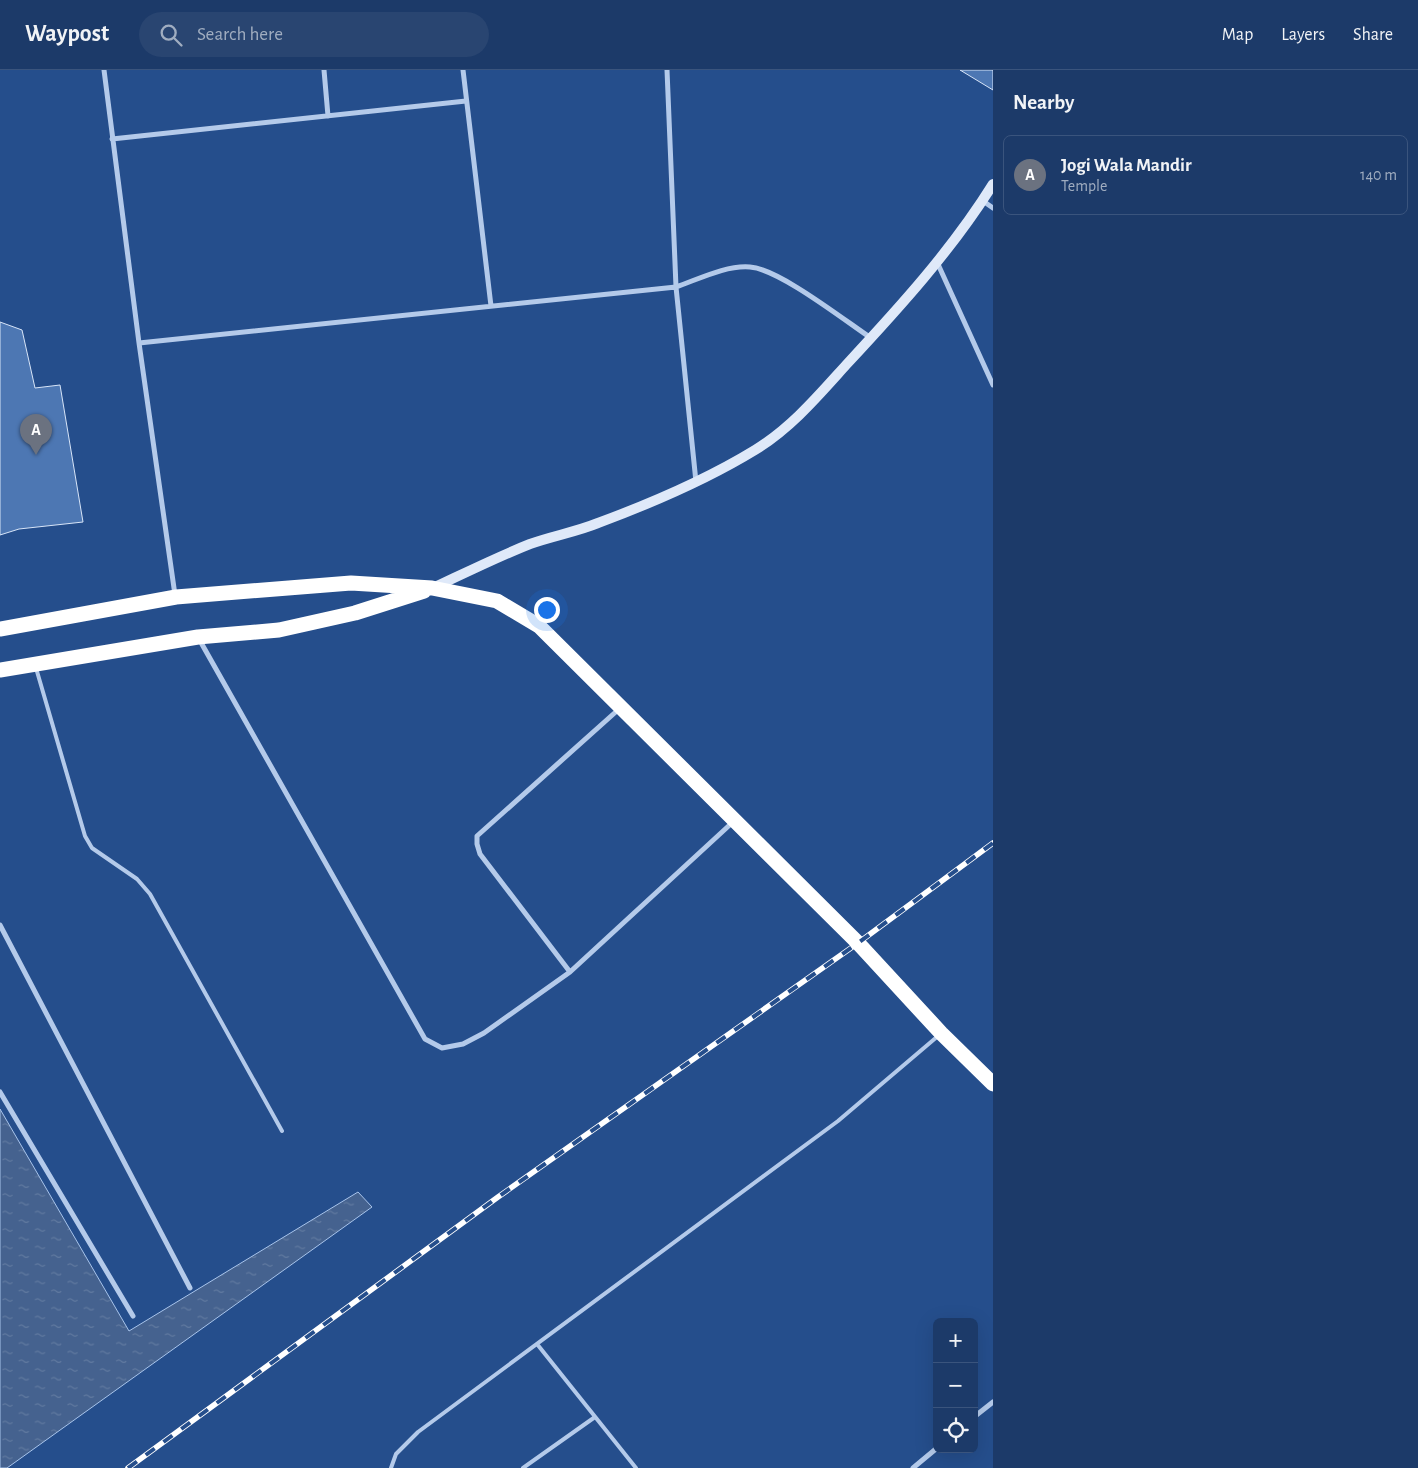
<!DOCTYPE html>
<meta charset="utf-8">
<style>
body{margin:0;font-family:"Alegreya Sans",sans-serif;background:#294571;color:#f1f3f6}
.controls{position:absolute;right:15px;bottom:15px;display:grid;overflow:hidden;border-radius:8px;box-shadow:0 5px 20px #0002}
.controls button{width:45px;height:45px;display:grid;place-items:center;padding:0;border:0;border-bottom:1px solid #3a547d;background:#1c3a69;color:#f1f3f6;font:25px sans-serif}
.you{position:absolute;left:546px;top:539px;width:18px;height:18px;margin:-12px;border:4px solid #fff;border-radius:50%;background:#1a73e8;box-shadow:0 0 0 8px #1a73e833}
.badge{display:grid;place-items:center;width:32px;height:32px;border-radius:50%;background:#f4d578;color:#fff;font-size:16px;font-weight:700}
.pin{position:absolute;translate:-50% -41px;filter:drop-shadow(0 1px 2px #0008)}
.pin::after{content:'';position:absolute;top:26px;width:18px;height:15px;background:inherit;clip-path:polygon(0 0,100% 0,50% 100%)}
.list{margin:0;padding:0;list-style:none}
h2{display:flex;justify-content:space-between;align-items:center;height:65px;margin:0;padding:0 20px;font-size:21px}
h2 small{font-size:16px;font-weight:400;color:#a0adc0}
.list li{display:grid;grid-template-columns:32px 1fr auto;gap:15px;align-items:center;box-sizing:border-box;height:80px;margin:0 10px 10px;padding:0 10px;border:1px solid #3a547d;border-radius:8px}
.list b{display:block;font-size:19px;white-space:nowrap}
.list p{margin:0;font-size:16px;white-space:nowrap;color:#a0adc0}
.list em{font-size:16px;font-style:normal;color:#a0adc0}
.icon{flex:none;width:28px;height:28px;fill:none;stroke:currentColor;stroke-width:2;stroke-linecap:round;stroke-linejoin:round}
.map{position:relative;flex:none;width:993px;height:1398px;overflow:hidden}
header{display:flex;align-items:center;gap:30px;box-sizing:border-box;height:70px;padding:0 25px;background:#1c3a69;border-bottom:1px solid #3a547d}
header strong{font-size:24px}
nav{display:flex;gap:28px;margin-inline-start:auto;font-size:18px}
.search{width:350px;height:45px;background:#294571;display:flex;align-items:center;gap:12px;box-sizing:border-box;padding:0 18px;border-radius:28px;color:#a0adc0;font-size:19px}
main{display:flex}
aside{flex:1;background:#1c3a69}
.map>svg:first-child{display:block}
.water{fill:url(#water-ripples);stroke:#a8c4eb}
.building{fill:#4d77b3;stroke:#d8e5f8}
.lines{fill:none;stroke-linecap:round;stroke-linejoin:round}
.lane{stroke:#b4caea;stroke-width:4}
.street{stroke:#b4caea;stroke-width:5}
.secondary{stroke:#dfe9f9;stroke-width:10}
.highway{stroke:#fff;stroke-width:15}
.rail-casing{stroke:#fff;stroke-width:5.5}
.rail{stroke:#254e8c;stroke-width:4;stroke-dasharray:11;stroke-linecap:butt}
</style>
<header>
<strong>Waypost</strong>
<div class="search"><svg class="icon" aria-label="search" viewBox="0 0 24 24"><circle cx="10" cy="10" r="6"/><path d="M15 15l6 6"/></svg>Search here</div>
<nav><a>Map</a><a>Layers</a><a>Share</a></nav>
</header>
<main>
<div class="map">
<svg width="993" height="1398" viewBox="0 0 993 1398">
<defs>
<pattern id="water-ripples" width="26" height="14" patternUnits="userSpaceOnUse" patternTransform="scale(1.25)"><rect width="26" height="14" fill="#45628f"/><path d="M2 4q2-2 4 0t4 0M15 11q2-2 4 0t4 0" fill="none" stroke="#617aa0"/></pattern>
</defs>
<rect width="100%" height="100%" fill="#254e8c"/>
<path class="water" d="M0,1039l129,222 229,-139 14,15 -365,261h-7z"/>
<path class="building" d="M960,0h33v20z
M0,252l22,8 13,58 25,-3 23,137 -64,7 -19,6z"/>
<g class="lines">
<path class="lane" d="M36,598l49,168 7,12 45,31 13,15 132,237
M537,1274l99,124
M391,1398l5,-14 22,-22 420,-311 100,-85
M523,1398l72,-51"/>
<path class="street" d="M104,0l35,273 36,252
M324,0l4,46
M463,0l28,236
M667,0l9,217 20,195
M112,69l354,-38
M983,131l10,7
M937,192l56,123
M139,273l537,-56c23,-8 50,-22 74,-20 29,2 94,53 121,71
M199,569l226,400 17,9 21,-4 21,-11 86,-61 164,-151
M0,855l190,363
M570,902l-90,-118 -3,-10v-8l142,-127
M0,1022l133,224
M974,1347l19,-15
M913,1398l24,-20"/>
<path class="secondary" d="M433,518c32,-15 64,-31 97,-44 22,-8 46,-12 68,-21 54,-20 108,-43 157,-73 36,-22 63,-54 91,-85 52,-56 106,-115 147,-181"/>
<path class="highway" d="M0,559l176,-32 175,-14 81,5 65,13 42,25 319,317 83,90 52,51
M0,600l198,-33 81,-7 76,-17 69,-22"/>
<defs>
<path id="rail" d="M128,1398l370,-271 360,-254 135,-100"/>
</defs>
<use href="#rail" class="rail-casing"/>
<use href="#rail" class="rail"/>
</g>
</svg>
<div class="controls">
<button>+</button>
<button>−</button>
<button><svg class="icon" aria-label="locate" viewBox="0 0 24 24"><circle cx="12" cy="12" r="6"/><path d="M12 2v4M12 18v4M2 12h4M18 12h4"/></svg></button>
</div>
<div class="you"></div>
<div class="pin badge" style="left:36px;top:385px;background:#6b7280">A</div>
</div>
<aside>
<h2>Nearby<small></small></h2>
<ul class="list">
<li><span class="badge" style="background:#6b7280">A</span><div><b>Jogi Wala Mandir</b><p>Temple</p></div><em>140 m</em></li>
</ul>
</aside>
</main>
